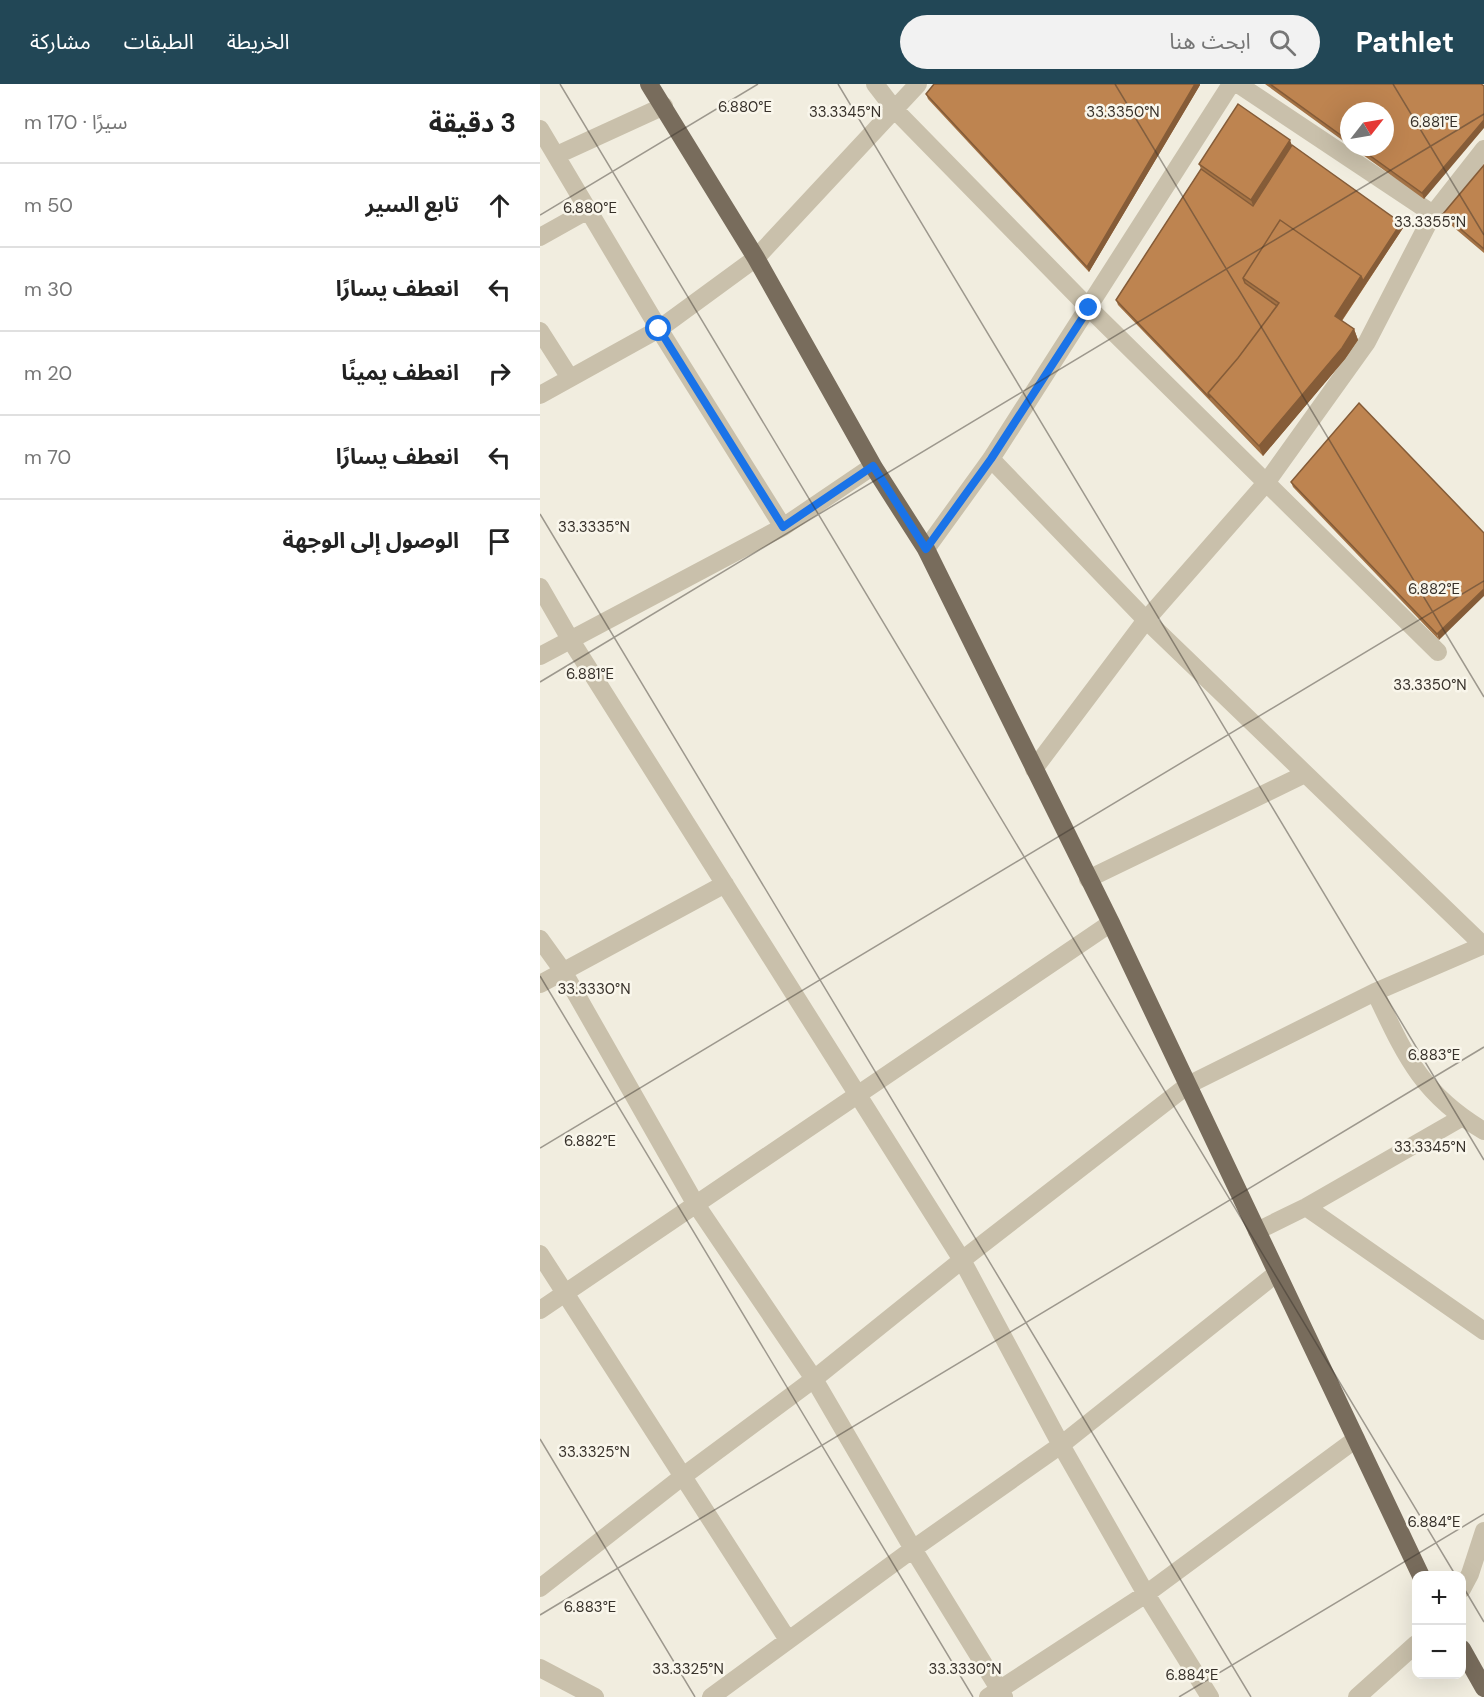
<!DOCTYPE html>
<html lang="ar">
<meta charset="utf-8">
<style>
body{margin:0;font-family:"DM Sans","Noto Sans Arabic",sans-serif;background:#f2f2f2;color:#222;direction:rtl}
.controls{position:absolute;right:18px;bottom:18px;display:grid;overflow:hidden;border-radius:12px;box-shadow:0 6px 24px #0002}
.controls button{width:54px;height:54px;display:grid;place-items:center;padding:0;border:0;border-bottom:2px solid #e0e0e0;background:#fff;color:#222;font:30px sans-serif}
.compass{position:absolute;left:800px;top:18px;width:54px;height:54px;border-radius:50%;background:#fff;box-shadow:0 6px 24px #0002;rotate:59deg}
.stop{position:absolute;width:18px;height:18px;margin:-14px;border:4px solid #1a73e8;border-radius:50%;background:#fff}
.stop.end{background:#1a73e8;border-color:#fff;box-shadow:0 2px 6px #0008}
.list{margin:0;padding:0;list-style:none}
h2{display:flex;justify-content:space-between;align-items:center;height:78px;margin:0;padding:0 24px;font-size:26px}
h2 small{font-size:20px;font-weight:400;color:#767676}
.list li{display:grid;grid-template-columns:39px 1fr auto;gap:18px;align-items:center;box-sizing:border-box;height:84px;padding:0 24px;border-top:2px solid #e0e0e0}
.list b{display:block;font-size:22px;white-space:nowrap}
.list em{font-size:20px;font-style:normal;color:#767676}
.icon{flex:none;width:33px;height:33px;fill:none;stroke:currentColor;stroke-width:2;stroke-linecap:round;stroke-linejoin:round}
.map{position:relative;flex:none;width:944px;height:1613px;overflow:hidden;direction:ltr}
header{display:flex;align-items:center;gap:36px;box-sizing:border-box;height:84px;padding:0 30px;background:#224756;color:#fff}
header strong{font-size:28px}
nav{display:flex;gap:33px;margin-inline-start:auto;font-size:21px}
.search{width:420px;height:54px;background:#f2f2f2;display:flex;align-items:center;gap:15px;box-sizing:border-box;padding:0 21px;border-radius:33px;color:#767676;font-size:22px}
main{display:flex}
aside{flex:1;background:#fff}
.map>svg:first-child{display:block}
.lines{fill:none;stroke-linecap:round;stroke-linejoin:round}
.minor{stroke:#c9c0ab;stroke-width:18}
.major{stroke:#786c5c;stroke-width:18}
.wall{fill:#a37245}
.shaded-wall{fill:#855c38}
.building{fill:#be8450;stroke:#855c38;stroke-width:1.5}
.route{stroke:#1a73e8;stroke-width:8}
.ticks{fill:none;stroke:#37312a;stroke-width:1.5;stroke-opacity:0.45}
.ticks-label{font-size:15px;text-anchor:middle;fill:#37312a;stroke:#f9f6eb;stroke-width:5;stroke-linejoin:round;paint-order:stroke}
</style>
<header>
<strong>Pathlet</strong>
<div class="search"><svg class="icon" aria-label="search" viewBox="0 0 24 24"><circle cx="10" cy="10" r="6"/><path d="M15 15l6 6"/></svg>ابحث هنا</div>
<nav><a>الخريطة</a><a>الطبقات</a><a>مشاركة</a></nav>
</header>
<main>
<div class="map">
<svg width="944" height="1613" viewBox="0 0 944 1613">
<rect width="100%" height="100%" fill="#f1eddf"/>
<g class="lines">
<path class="minor" d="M335,0l20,26 194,198 349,344
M698,0l195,130
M0,45l119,200 124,198
M17,71l107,-49
M0,153l50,-28
M0,247l30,47
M0,311l119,-66 97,-71 162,-174
M451,375l155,161 337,325
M386,465l65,-90 240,-375
M0,503l30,52 392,621 99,185 85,149 64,103
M0,572l243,-129 90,-61
M494,685l112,-149 120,-137 101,-141 66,-128 51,-65
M548,795l217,-105
M0,855l23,32 132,232 119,176 99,170 91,148
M0,900l185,-100
M835,908c30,63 46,102 109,139
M766,1123l178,124
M717,1147l49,-24 155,-89
M0,1170l248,386
M0,1226l571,-387
M0,1504l142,-111 132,-98 148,-119 226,-175 187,-93 109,-47
M922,1505l8,-15 14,-43
M0,1584l55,29
M171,1613l202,-148 148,-104 216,-172
M448,1613l158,-103 210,-155
M817,1613l59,-53"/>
<path class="major" d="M109,0l107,174 117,208 53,83 185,374 310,653
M922,1565l22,39"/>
</g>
<path class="wall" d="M725,0h216l-57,115 -72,-52h33l-36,-36v34z
M660,1l-111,187 -161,-173 -2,-5z
M752,61l111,83 -61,93 12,8 4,11 -13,19 -82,97 -145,-151 -2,-5 85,-131 -2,-5z
M944,81v88l-39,-33 -2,-6z
M819,319l80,237 -146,-153 -2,-5z"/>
<path class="shaded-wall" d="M655,0h5v1l-111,187 -2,-5z
M944,36v8l-60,71 -2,-6z
M750,56l4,11 -39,60 -4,-11z
M861,139l2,5 -65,98 -3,-10 26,-40z
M814,245l4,11 -13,19 -82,97 -4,-10z
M944,505v7l-45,44 -2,-6z"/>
<path class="building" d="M394,0h261l-108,183 -161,-173z
M730,0h211l3,2v34l-62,73 -64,-46h27v-36h-36v30z
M698,20l52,36 -39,60 -52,-36z
M752,61l109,78 -38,58 -2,-5 -81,-56 -37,58 2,5 32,23 -39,52 -30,35 2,5 -94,-98 85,-131 52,37z
M944,81v84l-41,-35z
M740,136l81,56 -26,40 19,13 -12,19 -83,98 -51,-53 30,-35 41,-55 -36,-25z
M819,319l125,130v56l-47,45 -146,-152z"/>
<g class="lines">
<path class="route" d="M119,245l124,198 90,-61 53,83 65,-90 98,-151"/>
</g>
<path class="ticks" d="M20,0l896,1492M298,0l646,1076M575,0l369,613M853,0l91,151M0,131l218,-131M0,430l711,1183M0,598l944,-568M0,892l433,721M0,1064l944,-567M0,1355l155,258M922,1501l22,37M0,1531l944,-568M639,1613l305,-183"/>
<g class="ticks-label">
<text x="205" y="28">6.880°E</text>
<text x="305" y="33">33.3345°N</text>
<text x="583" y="33">33.3350°N</text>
<text x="894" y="43">6.881°E</text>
<text x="50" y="129">6.880°E</text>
<text x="890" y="143">33.3355°N</text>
<text x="54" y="448">33.3335°N</text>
<text x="894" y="510">6.882°E</text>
<text x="50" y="595">6.881°E</text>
<text x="890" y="606">33.3350°N</text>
<text x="54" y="910">33.3330°N</text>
<text x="894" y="976">6.883°E</text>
<text x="50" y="1062">6.882°E</text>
<text x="890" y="1068">33.3345°N</text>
<text x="54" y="1373">33.3325°N</text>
<text x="894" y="1443">6.884°E</text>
<text x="50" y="1528">6.883°E</text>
<text x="148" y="1590">33.3325°N</text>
<text x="425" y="1590">33.3330°N</text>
<text x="652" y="1596">6.884°E</text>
</g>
</svg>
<div class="controls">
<button>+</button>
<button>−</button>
</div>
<svg class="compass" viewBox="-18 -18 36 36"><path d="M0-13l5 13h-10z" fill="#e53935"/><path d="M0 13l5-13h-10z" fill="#767676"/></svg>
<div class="stop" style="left:119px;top:245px"></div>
<div class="stop end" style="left:549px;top:224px"></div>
</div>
<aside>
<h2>3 دقيقة<small>سيرًا · 170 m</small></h2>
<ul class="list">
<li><svg class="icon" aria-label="ahead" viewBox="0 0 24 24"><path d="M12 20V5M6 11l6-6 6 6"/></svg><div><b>تابع السير</b></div><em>50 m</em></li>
<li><svg class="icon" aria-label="left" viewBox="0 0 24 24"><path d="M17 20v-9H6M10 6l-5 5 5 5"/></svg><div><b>انعطف يسارًا</b></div><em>30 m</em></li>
<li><svg class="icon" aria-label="right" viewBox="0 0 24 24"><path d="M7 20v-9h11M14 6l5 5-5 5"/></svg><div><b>انعطف يمينًا</b></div><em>20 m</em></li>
<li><svg class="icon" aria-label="left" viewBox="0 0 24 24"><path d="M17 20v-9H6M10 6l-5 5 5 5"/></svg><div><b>انعطف يسارًا</b></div><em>70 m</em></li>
<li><svg class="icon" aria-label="arrive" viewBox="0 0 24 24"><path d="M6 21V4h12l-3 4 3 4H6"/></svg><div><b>الوصول إلى الوجهة</b></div></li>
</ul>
</aside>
</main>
